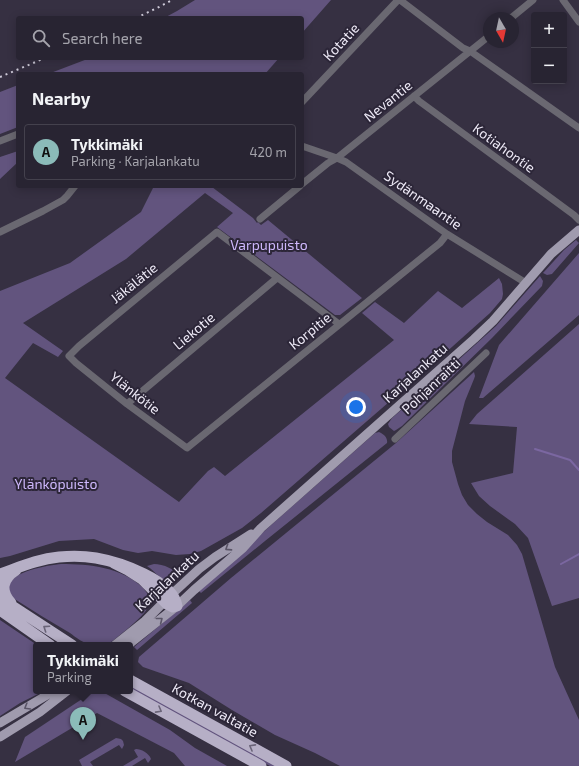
<!DOCTYPE html>
<meta charset="utf-8">
<style>
body{margin:0;font-family:"Exo 2",sans-serif;background:#302c3a;color:#f1f3f6}
.controls{position:absolute;right:12px;top:12px;display:grid;overflow:hidden;border-radius:4px;box-shadow:0 2px 10px #0003}
.controls button{width:36px;height:36px;display:grid;place-items:center;padding:0;border:0;border-bottom:1px solid #44414d;background:#282432;color:#f1f3f6;font:20px sans-serif}
.compass{position:absolute;left:483px;top:12px;width:36px;height:36px;border-radius:50%;background:#282432;box-shadow:0 2px 10px #0003;rotate:171deg}
.you{position:absolute;left:356px;top:407px;width:14px;height:14px;margin:-10px;border:3px solid #fff;border-radius:50%;background:#1a73e8;box-shadow:0 0 0 6px #1a73e833}
.badge{display:grid;place-items:center;width:26px;height:26px;border-radius:50%;background:#8bbbb9;color:#111;font-size:13px;font-weight:700}
.pin{position:absolute;translate:-50% -33px;filter:drop-shadow(0 1px 2px #0008)}
.pin::after{content:'';position:absolute;top:21px;width:14px;height:12px;background:inherit;clip-path:polygon(0 0,100% 0,50% 100%)}
.popup{position:absolute;left:33px;top:642px;width:100px;height:52px;box-sizing:border-box;display:grid;place-content:center;border-radius:4px;background:#282432;filter:drop-shadow(0 1px 3px #0005);font-size:13px;white-space:nowrap;color:#a5a4ac}
.popup b{font-size:15px;color:#f1f3f6}
.popup::after{content:'';position:absolute;left:50%;top:100%;margin-left:-8px;border:8px solid transparent;border-top-color:#282432}
.list{margin:0;padding:0;list-style:none}
h2{display:flex;justify-content:space-between;align-items:center;height:52px;margin:0;padding:0 16px;font-size:17px}
h2 small{font-size:13px;font-weight:400;color:#a5a4ac}
.list li{display:grid;grid-template-columns:26px 1fr auto;gap:12px;align-items:center;box-sizing:border-box;height:56px;margin:0 8px 8px;padding:0 8px;border:1px solid #44414d;border-radius:4px}
.list b{display:block;font-size:15px;white-space:nowrap}
.list p{margin:0;font-size:13px;white-space:nowrap;color:#a5a4ac}
.list em{font-size:13px;font-style:normal;color:#a5a4ac}
.icon{flex:none;width:22px;height:22px;fill:none;stroke:currentColor;stroke-width:2;stroke-linecap:round;stroke-linejoin:round}
.map{position:relative;flex:none;width:579px;height:766px;overflow:hidden}
.search{position:absolute;background:#282432;box-shadow:0 2px 10px #0003;left:16px;top:16px;width:288px;height:44px;display:flex;align-items:center;gap:10px;box-sizing:border-box;padding:0 14px;border-radius:4px;color:#a5a4ac;font-size:15px}
.panel{position:absolute;background:#282432;box-shadow:0 2px 10px #0003;left:16px;top:72px;width:288px;height:116px;border-radius:4px}
.map>svg:first-child{display:block}
.green{fill:#62547e}
.lines{fill:none;stroke-linecap:round;stroke-linejoin:round}
.stream{stroke:#7b67a1;stroke-width:2}
.minor{stroke:#6a6871;stroke-width:7}
.major{stroke:#a09bae;stroke-width:9}
.highway{stroke:#b6afc6;stroke-width:11}
.rail{stroke:#cdc9d7;stroke-width:2;stroke-dasharray:2 4;stroke-linecap:butt}
.oneway{stroke:#5a5567}
.oneway2{stroke:#6a6478}
.labels{text-anchor:middle;stroke-width:4;stroke-linejoin:round;paint-order:stroke}
.street-label{font-size:14px;fill:#ede9f6;stroke:#2c2638}
.park-label{font-size:14px;fill:#ceb8fc;stroke:#2c2638}
</style>
<div class="map">
<svg width="579" height="766" viewBox="0 0 579 766">
<rect width="100%" height="100%" fill="#363042"/>
<path class="green" d="M195,0h136l-29,33v-15h-138l13,-7z
M90,58h189l-14,16h-217z
M18,85v42l-18,7v-42z
M18,151v11l-18,17v-22z
M154,186h59l-1,1 41,31 4,5 1,-1 3,3 7,-5 94,78 -22,17h-5l-118,-88 16,-14 -28,-20 -79,66 -103,64 40,28 -5,6 -25,-14 -28,35 174,124 29,-31 6,-4 11,9 169,-136 -32,-27 13,-11 29,21 34,-32 24,17 37,-30 3,6 1,10 -1,5 -12,14 -56,50 -173,150 -19,15 -41,23 -11,3 -14,1 -24,-4 -14,2 -15,-3 -29,-11 -35,2 -49,15 -10,2v-267l70,-28 71,-51z
M576,240l3,3 -27,31 -5,1 -4,-2 21,-23z
M579,253v62l-96,83h-4l20,-53z
M540,276l3,5 -1,5 -50,52 -90,88 -6,4 -2,1 -5,-4 -1,-3 4,-6 53,-46 51,-46z
M579,324v274l-27,8 -24,-68 -13,-14 -25,-18 -11,-10 -8,-13 42,-10 4,-46 -48,-3 8,-10z
M474,372l1,4 -1,3 -9,22 -13,50v11l6,22 4,11 6,10 9,9 10,8 21,13 9,10 5,9 33,113 24,53v46h-239l-25,-13 -40,-18 -43,-25 -43,-27 -46,-16 -5,-5 1,-5 92,-79 165,-135z
M379,432c5,2 9,6 8,11l-122,98 -64,52 -2,-2 71,-65 105,-93z
M61,564c28,0 61,3 82,24 3,4 7,8 7,13 1,11 -28,32 -36,39 -2,1 -5,4 -8,5 -3,1 -11,0 -15,0 -6,-1 -16,-8 -21,-12 -19,-11 -38,-23 -57,-35 -1,-2 -4,-6 -4,-9 -3,-17 40,-24 52,-25z
M154,564c9,0 22,5 26,14 -20,6 -20,-3 -33,-12z
M190,600l2,3 -55,47 -3,-3z
M0,620l37,25 -1,46h8l-24,12 -20,13z
M130,684l148,82h-8l-140,-77z
M94,691h7l69,39 25,18 32,18h-42l-11,-13 -77,-40 -82,49 10,-25z
M116,738l5,1 2,2 1,4 -2,4 -3,-4 -29,17 3,4h-11l-3,-6z
M136,749c5,0 13,4 15,10l-3,4 -3,-5 -13,8h-9l15,-9 -4,-7z"/>
<g class="lines">
<path class="stream" d="M535,449l35,11 9,10
M561,564l18,-10"/>
<path class="minor" d="M400,0l63,48 7,3 109,77
M563,0l16,22
M511,18l22,-18
M414,96l5,5 155,114 5,5
M302,102l96,-102
M0,141l18,-7
M302,146l35,12 9,4 101,72 79,49
M302,184l26,-21 9,-5 152,-122
M260,219l40,-33
M0,232l43,-21 20,-11 4,-4 8,-10
M339,324l-122,-92 -138,114 -10,10 7,7 51,41 60,44 253,-205 7,-9
M127,404l150,-126
M395,439l91,-86"/>
<path class="major" d="M115,645l30,-24 27,-27 27,-25 16,-12 36,-23
M128,645l49,-39 17,-16 49,-42 18,-20 213,-189 19,-18 58,-67 28,-24
M0,723l54,-32
M0,737l40,-25 27,-21"/>
<path class="highway" d="M0,574c20,-7 38,-15 59,-17 12,-1 25,-1 37,1 23,4 77,22 81,48l-4,1 -6,-3 -25,-25 -14,-9 -14,-7
M0,598l72,47
M11,603c-11,-12 -9,-24 5,-33
M0,610l50,35
M130,680l156,86
M125,691l136,75"/>
<path class="rail" d="M136,18l23,-11 13,-7
M0,77l45,-19"/>
</g>
<defs><path id="oneway-chevron" d="M-2-3.5L2.5 0L-2 3.5" fill="none" stroke-width="1.6" stroke-linecap="round" stroke-linejoin="round"/></defs>
<g class="oneway">
<use href="#oneway-chevron" transform="translate(228 548) rotate(147)"/>
<use href="#oneway-chevron" transform="translate(160 620) rotate(-38)"/>
<use href="#oneway-chevron" transform="translate(27 707) rotate(149)"/>
</g>
<g class="oneway2">
<use href="#oneway-chevron" transform="translate(46 628) rotate(-146)"/>
<use href="#oneway-chevron" transform="translate(159 710) rotate(29)"/>
<use href="#oneway-chevron" transform="translate(252 747) rotate(-151)"/>
</g>
<g class="labels">
<g class="street-label">
<text transform="translate(341 42) rotate(-47)" y="5">Kotatie</text>
<text transform="translate(388 101) rotate(-39)" y="5">Nevantie</text>
<text transform="translate(504 148) rotate(36)" y="5">Kotiahontie</text>
<text transform="translate(423 200) rotate(35)" y="5">Sydänmaantie</text>
<text transform="translate(134 283) rotate(-39)" y="5">Jäkälätie</text>
<text transform="translate(194 331) rotate(-40)" y="5">Liekotie</text>
<text transform="translate(310 331) rotate(-39)" y="5">Korpitie</text>
<text transform="translate(415 373) rotate(-42)" y="5">Karjalankatu</text>
<text transform="translate(431 386) rotate(-43)" y="5">Pohjanraitti</text>
<text transform="translate(135 393) rotate(38)" y="5">Ylänkötie</text>
<text transform="translate(167 581) rotate(-43)" y="5">Karjalankatu</text>
<text transform="translate(215 710) rotate(29)" y="5">Kotkan valtatie</text>
</g>
<g class="park-label">
<text x="269" y="250">Varpupuisto</text>
<text x="56" y="489">Ylänköpuisto</text>
</g>
</g>
</svg>
<div class="controls">
<button>+</button>
<button>−</button>
</div>
<svg class="compass" viewBox="-18 -18 36 36"><path d="M0-13l5 13h-10z" fill="#e53935"/><path d="M0 13l5-13h-10z" fill="#a5a4ac"/></svg>
<div class="you"></div>
<div class="pin badge" style="left:83px;top:740px">A</div>
<div class="popup"><b>Tykkimäki</b>Parking</div>
<div class="search"><svg class="icon" aria-label="search" viewBox="0 0 24 24"><circle cx="10" cy="10" r="6"/><path d="M15 15l6 6"/></svg>Search here</div>
<section class="panel">
<h2>Nearby<small></small></h2>
<ul class="list">
<li><span class="badge">A</span><div><b>Tykkimäki</b><p>Parking · Karjalankatu</p></div><em>420 m</em></li>
</ul>
</section>
</div>
